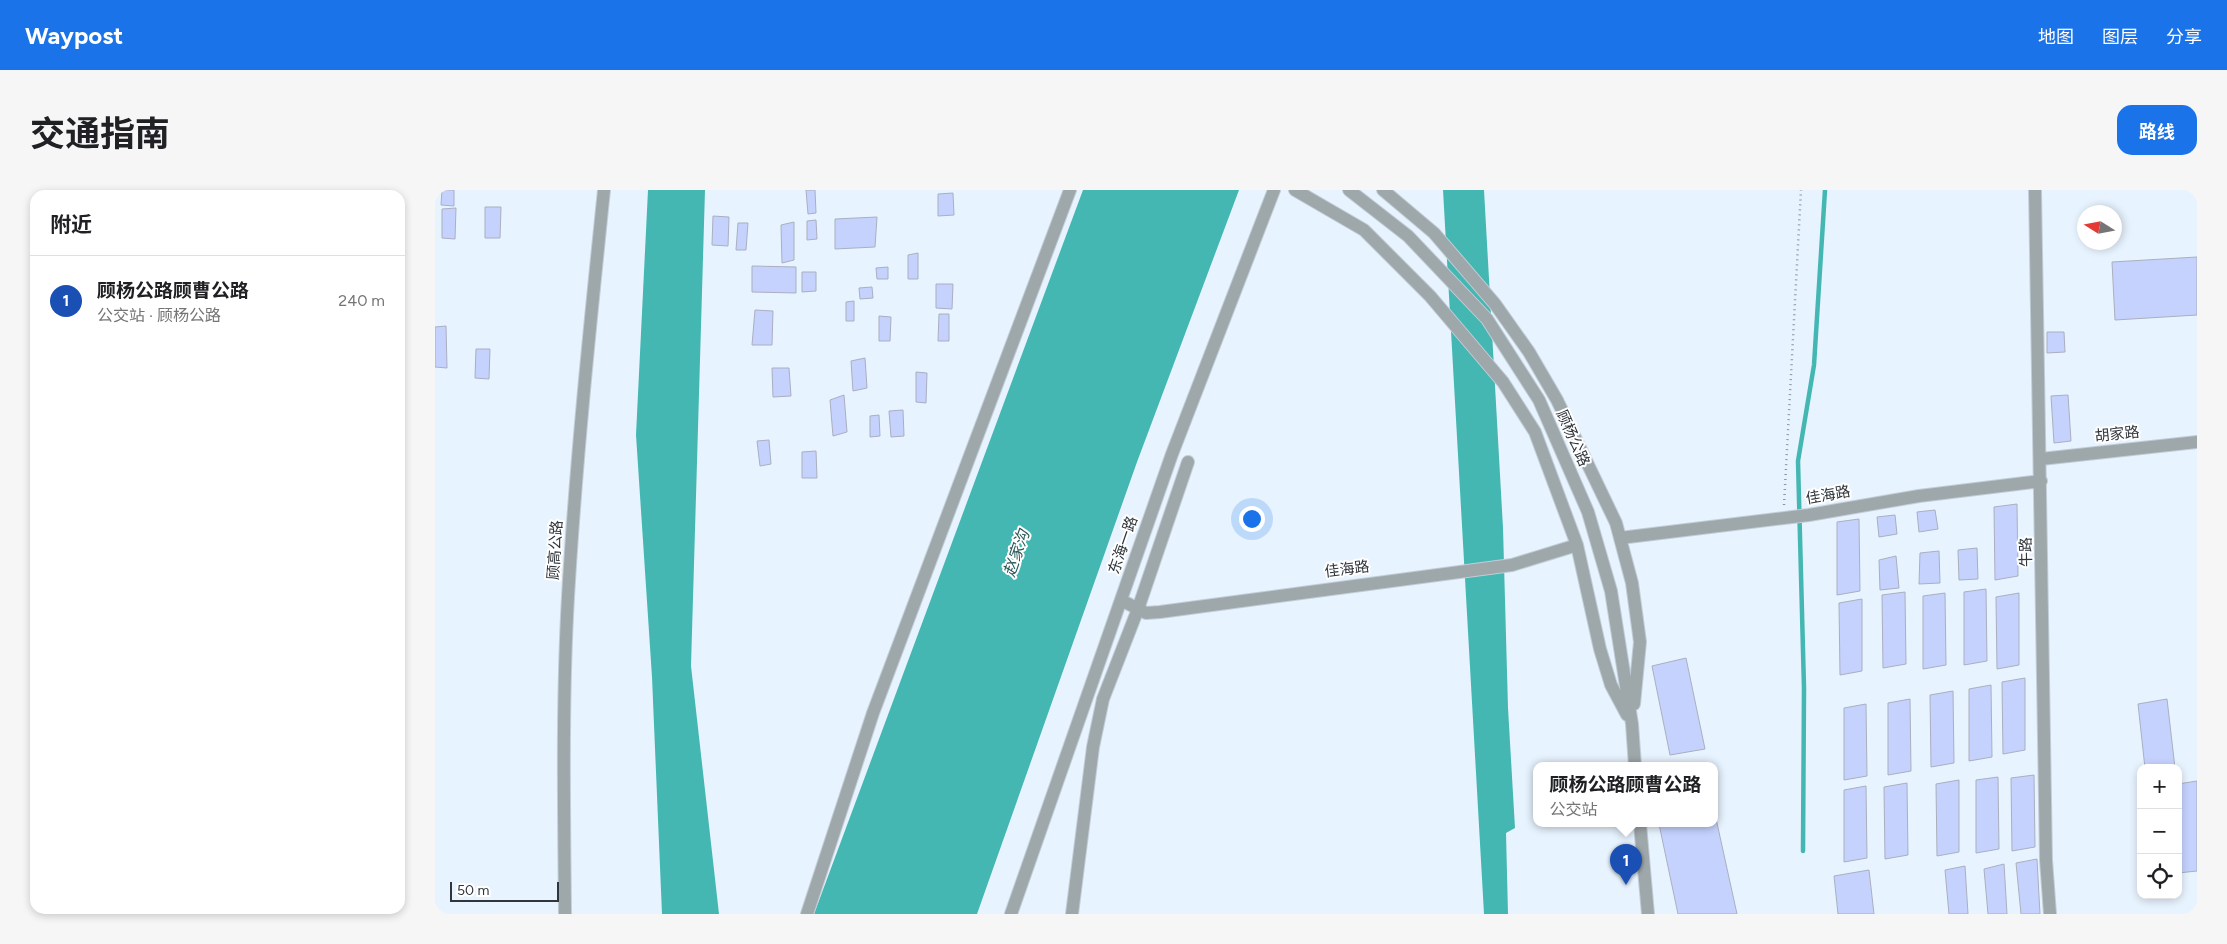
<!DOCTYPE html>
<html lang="zh">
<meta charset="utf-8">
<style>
body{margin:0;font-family:Figtree,"Noto Sans SC",sans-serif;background:#f6f6f6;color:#202124}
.controls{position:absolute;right:15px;bottom:15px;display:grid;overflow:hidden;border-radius:10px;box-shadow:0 2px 8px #0003}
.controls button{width:45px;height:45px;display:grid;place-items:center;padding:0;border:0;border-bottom:1px solid #e0e0e0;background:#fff;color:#202124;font:25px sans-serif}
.compass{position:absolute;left:1642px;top:15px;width:45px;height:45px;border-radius:50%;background:#fff;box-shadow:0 2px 8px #0003;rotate:281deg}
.scale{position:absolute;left:15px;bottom:12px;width:109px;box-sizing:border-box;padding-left:5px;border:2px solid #2f353a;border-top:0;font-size:14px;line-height:18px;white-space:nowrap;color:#2f353a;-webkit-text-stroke:4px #fff;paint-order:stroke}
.you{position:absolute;left:816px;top:328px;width:18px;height:18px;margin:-12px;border:4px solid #fff;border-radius:50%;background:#1a73e8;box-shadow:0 0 0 8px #1a73e833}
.badge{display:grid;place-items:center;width:32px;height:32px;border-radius:50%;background:#1a73e8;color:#fff;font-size:16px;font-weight:700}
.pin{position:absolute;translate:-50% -41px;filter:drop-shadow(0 1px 2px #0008)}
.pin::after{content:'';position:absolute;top:26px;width:18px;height:15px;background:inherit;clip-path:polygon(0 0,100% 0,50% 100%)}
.popup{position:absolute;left:1098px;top:572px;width:185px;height:65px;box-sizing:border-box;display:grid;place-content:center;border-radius:10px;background:#fff;filter:drop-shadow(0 1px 4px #0005);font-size:16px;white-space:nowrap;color:#757577}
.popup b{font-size:19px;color:#202124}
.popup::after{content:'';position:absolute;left:50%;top:100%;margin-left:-10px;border:10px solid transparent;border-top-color:#fff}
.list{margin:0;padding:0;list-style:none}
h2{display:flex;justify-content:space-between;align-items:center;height:65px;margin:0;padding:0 20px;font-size:21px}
h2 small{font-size:16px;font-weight:400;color:#757577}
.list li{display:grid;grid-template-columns:32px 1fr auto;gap:15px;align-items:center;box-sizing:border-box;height:90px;padding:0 20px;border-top:1px solid #e0e0e0}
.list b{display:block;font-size:19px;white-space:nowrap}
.list p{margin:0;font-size:16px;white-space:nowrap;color:#757577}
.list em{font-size:16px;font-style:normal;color:#757577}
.icon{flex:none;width:28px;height:28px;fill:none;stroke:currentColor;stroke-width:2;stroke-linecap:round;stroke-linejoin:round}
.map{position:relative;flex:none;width:1762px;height:724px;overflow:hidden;border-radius:15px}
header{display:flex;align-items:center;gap:30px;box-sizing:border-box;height:70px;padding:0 25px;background:#1a73e8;color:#fff}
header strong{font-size:24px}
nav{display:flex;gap:28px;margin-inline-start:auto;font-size:18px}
.intro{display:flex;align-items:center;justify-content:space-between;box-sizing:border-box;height:120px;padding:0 30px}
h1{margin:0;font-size:35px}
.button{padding:12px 22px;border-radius:15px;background:#1a73e8;color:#fff;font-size:18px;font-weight:700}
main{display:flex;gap:30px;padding:0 30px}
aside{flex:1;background:#fff;border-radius:15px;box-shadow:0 2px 8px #0003}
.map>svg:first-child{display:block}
.water{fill:#44b7b3}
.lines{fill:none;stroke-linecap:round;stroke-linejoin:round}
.stream{stroke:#44b7b3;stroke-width:4.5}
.building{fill:#c5d2fd;stroke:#aaafc0}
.minor-casing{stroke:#c2cdd7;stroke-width:14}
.path{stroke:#8c959e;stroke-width:2.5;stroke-dasharray:1 4;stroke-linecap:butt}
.minor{stroke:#9ea7aa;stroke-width:12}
.labels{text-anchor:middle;stroke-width:4;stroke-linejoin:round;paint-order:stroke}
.street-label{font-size:15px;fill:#2f353a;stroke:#fff}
.water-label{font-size:16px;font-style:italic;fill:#275856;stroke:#fff}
</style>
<header>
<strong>Waypost</strong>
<nav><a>地图</a><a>图层</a><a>分享</a></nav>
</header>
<div class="intro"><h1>交通指南</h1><a class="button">路线</a></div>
<main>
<aside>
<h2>附近<small></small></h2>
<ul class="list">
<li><span class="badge" style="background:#1a4fb4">1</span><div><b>顾杨公路顾曹公路</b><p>公交站 · 顾杨公路</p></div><em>240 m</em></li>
</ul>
</aside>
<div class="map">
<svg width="1762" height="724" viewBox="0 0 1762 724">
<rect width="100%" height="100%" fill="#e7f3fe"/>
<path class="water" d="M213,0h57l-14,476 28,248h-57l-10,-237 -16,-242z
M648,0h156l-102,272 -160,452h-163z
M1008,0h41l19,338 5,180 7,120 -9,5 2,81h-24z"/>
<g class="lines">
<path class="stream" d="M1368,661l1,-163 -6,-227 16,-96 11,-175"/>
</g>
<path class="building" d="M7,0h12v16l-13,-1z
M371,0h9l1,23 -8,1z
M518,3l1,22 -16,1v-22z
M50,17h16l-1,31h-15z
M21,18l-1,31 -13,-1v-29z
M278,26l16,1 -1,29 -16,-1z
M442,27l-2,30 -40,2v-30z
M381,30l1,19 -10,1v-19z
M359,32v38l-12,3 -1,-38z
M303,33h10l-2,27h-10z
M483,63v26h-10v-24z
M1762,67v58l-82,5 -3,-58z
M317,76l44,1v26l-44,-1z
M453,77v12h-11l-1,-11z
M367,82h14v19l-14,1z
M501,94h17l-1,25 -16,-1z
M437,97l1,11 -13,1 -1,-11z
M419,111v20h-8v-19z
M320,120l18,1 -1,34h-20z
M504,124h10v27h-11z
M444,126l12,1 -1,24h-11z
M11,136l1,42 -12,-1v-40z
M1612,142h17l1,20 -18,1z
M41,159h14l-1,30 -14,-1z
M430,168l2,30 -14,3 -2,-30z
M337,178h17l2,28 -18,1z
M481,182l11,1 -1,30 -10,-1z
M409,205l3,37 -14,4 -3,-36z
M1633,205l3,46 -17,2 -3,-47z
M468,220l1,26 -13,1 -2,-26z
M444,225l1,21 -10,1v-21z
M334,250l2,24 -11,2 -3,-25z
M381,261l1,27h-15v-26z
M1582,314l1,72 -23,4 -1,-73z
M1500,320l3,19 -19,3 -2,-20z
M1460,325l2,19 -18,3 -2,-20z
M1424,329l1,72 -23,4v-73z
M1542,358l1,31 -19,1 -1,-30z
M1504,361l1,32 -21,1 1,-31z
M1461,366l3,32 -19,2 -1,-30z
M1551,399l1,72 -23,4v-73z
M1470,402l1,72 -23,4 -1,-73z
M1510,403l1,72 -23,4v-73z
M1584,403v72l-22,4 -1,-72z
M1427,409v72l-22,4 -1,-72z
M1251,468l19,91 -35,6 -18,-89z
M1590,488v72l-22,4 -1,-72z
M1556,495l1,72 -23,4v-72z
M1518,501l1,72 -23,4 -1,-72z
M1475,509l1,72 -23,4v-72z
M1732,509l8,69h-30l-7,-64z
M1431,514l1,72 -23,4v-72z
M1599,585l1,72 -23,4 -1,-73z
M1563,587l1,72 -23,4v-73z
M1524,590v72l-22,4 -1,-72z
M1762,591v90l-19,2v-89z
M1472,593l1,72 -23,4 -1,-72z
M1431,596l1,72 -23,4v-72z
M1280,624l22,100h-59l-19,-90h56z
M1602,669l3,55h-19l-5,-51z
M1569,674l3,50h-19l-4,-45z
M1530,676l3,48h-19l-4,-44z
M1434,680l5,44h-36l-4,-38z"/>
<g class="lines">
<defs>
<path id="minor" d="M860,0l69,40 66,66 73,86 32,50 42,113 23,104 11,36 16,30
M914,0l59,46 79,83 52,81 49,112 23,79 21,133 3,42
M948,0l51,43 61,71 34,48 28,48 59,123 16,60 8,59 -6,62
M1600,0l11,670 4,54
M1606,269l156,-17
M1185,348l189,-23 110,-19 122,-15
M686,410l25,13 14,-1 352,-47 65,-20
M1205,634l8,90
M130,724c-1,-106 -3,-212 3,-317 8,-136 22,-272 36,-407
M372,724l66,-201 197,-523
M576,724l161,-460 102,-264
M637,724l21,-167 10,-48 35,-90 50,-147"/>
</defs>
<use href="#minor" class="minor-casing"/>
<path class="path" d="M1349,315l17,-315"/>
<use href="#minor" class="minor"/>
</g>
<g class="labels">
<g class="street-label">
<text transform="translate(1682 244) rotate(-6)" y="5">胡家路</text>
<text transform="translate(1138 248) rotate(66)" y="5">顾杨公路</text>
<text transform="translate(1393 305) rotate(-10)" y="5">佳海路</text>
<text transform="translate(688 355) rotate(-71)" y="5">东海一路</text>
<text transform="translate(120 360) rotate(-86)" y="5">顾高公路</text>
<text transform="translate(1591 362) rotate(-91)" y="5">牛路</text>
<text transform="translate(912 379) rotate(-7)" y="5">佳海路</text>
</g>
<g class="water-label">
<text transform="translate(581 363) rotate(-71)" y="6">赵家沟</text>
</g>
</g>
</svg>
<div class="controls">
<button>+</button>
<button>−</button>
<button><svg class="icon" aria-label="locate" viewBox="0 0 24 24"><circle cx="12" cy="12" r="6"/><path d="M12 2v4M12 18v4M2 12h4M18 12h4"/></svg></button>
</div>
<svg class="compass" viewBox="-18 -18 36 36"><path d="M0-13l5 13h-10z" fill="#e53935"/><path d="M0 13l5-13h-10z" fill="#757577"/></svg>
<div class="scale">50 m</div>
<div class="you"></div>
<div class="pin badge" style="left:1191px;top:695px;background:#1a4fb4">1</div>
<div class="popup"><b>顾杨公路顾曹公路</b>公交站</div>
</div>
</main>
